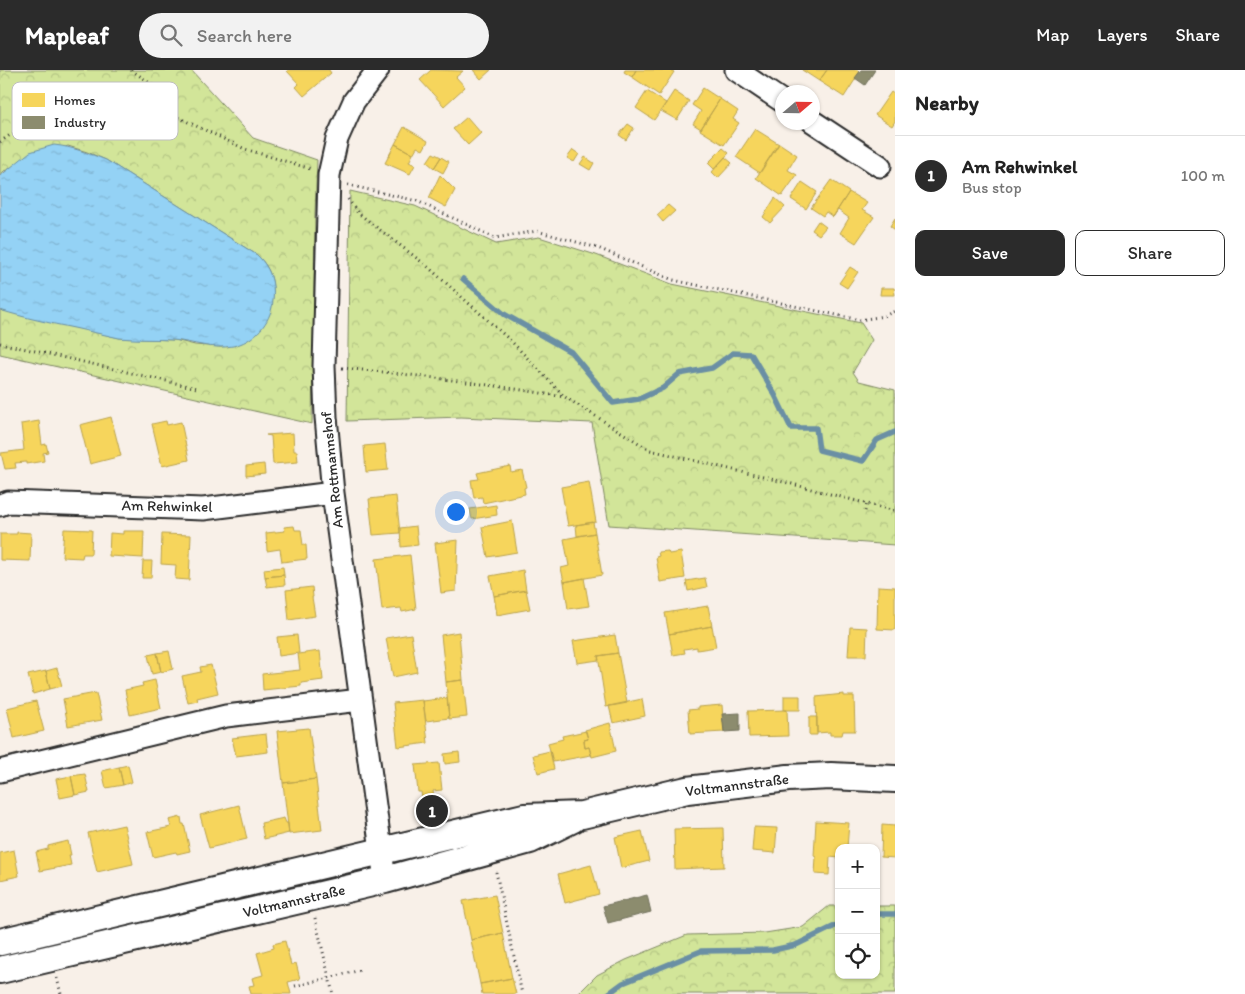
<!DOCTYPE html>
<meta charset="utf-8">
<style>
body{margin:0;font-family:Itim,sans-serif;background:#f2f2f2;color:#222}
.controls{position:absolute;right:15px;bottom:15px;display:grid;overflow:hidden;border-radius:10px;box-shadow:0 1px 4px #0004}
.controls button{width:45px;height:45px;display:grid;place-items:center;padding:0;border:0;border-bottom:1px solid #e0e0e0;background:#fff;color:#222;font:25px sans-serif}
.compass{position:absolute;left:775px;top:15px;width:45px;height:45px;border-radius:50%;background:#fff;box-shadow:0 1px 4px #0004;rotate:70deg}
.you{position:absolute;left:455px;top:441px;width:18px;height:18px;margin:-12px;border:4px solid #fff;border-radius:50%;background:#1a73e8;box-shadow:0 0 0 8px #1a73e833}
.badge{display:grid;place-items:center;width:32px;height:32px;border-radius:50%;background:#2b2b2b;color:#fff;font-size:16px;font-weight:700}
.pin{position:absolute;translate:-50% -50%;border:2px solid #fff;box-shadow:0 1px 5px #0006}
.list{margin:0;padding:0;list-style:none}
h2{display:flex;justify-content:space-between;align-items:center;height:65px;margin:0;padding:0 20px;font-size:21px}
h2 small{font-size:16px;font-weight:400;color:#767676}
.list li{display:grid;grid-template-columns:32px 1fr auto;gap:15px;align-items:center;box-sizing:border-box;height:80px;padding:0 20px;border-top:1px solid #e0e0e0}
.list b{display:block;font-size:19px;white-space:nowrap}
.list p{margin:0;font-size:16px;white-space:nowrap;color:#767676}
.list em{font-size:16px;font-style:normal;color:#767676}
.actions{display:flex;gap:10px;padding:15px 20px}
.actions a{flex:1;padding:11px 0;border:1px solid #2b2b2b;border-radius:10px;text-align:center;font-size:18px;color:#2b2b2b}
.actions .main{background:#2b2b2b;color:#fff}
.icon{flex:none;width:28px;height:28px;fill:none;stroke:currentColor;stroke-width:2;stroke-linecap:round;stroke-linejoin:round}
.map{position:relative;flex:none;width:895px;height:924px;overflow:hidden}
header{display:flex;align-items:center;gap:30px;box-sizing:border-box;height:70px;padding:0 25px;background:#2b2b2b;color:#fff}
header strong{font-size:24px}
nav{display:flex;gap:28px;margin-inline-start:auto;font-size:18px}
.search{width:350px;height:45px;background:#f2f2f2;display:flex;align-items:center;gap:12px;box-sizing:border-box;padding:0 18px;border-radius:28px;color:#767676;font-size:19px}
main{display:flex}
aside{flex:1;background:#fff}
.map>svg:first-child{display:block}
.forest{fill:url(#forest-crowns);stroke:#7e8862}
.water{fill:url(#water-ripples);stroke:#6a8fa4}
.homes{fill:#f6d55c;stroke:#b9a24d}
.industry{fill:#8c8c6e;stroke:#6f6f5a}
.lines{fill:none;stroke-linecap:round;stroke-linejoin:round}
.stream{stroke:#6a8fa4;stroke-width:5.5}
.minor-casing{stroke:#2b2b2b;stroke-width:25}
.tertiary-casing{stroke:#2b2b2b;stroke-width:30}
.path{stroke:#2b2b2b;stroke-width:3;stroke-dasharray:1 4;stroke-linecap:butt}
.minor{stroke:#fff;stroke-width:21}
.tertiary{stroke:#fff;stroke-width:26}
.labels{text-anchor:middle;stroke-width:5;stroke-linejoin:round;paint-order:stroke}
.street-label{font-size:15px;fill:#2b2b2b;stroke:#fff}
.key{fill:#fff;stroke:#bfbfbf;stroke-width:1}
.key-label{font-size:14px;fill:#2b2b2b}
</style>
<header>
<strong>Mapleaf</strong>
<div class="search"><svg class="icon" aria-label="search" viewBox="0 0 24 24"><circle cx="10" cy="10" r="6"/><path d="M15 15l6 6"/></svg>Search here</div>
<nav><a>Map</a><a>Layers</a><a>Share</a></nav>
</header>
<main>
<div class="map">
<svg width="895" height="924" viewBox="0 0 895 924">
<defs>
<pattern id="forest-crowns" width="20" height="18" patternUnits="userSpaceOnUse" patternTransform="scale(1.25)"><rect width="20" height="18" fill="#d2e599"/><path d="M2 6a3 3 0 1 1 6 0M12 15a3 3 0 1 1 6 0" fill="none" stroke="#b4c584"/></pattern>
<pattern id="water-ripples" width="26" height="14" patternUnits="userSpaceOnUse" patternTransform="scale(1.25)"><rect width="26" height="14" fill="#94d2f5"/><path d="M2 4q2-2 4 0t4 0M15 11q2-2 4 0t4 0" fill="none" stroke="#80b4d2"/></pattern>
</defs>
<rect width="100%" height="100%" fill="#f8f0e8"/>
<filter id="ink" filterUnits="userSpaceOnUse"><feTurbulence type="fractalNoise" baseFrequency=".02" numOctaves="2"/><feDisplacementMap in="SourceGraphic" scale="10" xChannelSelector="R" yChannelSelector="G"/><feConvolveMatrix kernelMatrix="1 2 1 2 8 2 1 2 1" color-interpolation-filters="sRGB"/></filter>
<g filter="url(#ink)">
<path class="forest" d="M0,0h191l62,68 64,22 -2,53 -3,211 -312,-70v-44l120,28 55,2 20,5 27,2 49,-37c4,-22 3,-39 -14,-55l-151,-95 -19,-8 -19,-6 -64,25 -4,5z
M350,121l65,15 81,38 43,-7 57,18 76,29 189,39 11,17 -19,32 6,9 36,9v155l-286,-20 -17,-102 -131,-6 -114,4z
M829,836h10v69h37v-69h19v88h-317l19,-19 29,-15 61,-25 78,-2 38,-6z"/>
<path class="water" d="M54,75c19,2 34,8 52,15l151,95c15,14 19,32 15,52 -4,19 -20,35 -39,39 -20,4 -40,-4 -60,-6 -18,-1 -36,0 -54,-2 -15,-3 -30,-7 -45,-10 -24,-5 -49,-10 -74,-18v-134l30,-24z"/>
<path class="homes" d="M289,0h40l2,3 -27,23 -8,-9 3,-3 -12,-13z
M431,0l32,1 -7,6 9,10 -21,19 -24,-26z
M473,0h18l-10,9z
M625,0h11l-4,7 -8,-5z
M636,0h35l3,2 -15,23 -27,-18z
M802,0h25l-8,11z
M827,0h31l2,2 -16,25 -25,-16z
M703,18l17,11 -19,30 -8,-5 8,-13 -9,-6z
M647,21l19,12 -12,17 -18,-12z
M674,21l15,10 -12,19 -16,-9z
M891,22l4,3v26l-3,5 -17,-11z
M720,29l18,12 -5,8 6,4 -15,22 -24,-15z
M467,47l14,16 -13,12 -15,-16z
M628,54l6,4 -8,12 -7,-5z
M404,57l24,14 -5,9 -6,-3 -4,7 -18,-10z
M755,59l24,15 -19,29 -24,-16z
M779,73l18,12 -9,15 9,5 -15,21 -26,-18z
M395,74l18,10 -4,8 6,3 -5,9 -25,-11z
M723,78l6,5 -15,16 -6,-6z
M573,80l6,4 -5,8 -7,-4z
M433,83l8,4 -7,11 -7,-6z
M441,87l8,5 -6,11 -9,-5z
M585,87l9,6 -4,7 -10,-6z
M725,87l7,6 -14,15 -6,-6z
M440,105l15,15 -9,17 -17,-9z
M831,110l18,12 -16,25 -7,-5 -3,4 -12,-8z
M802,112l15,10 -11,17 -15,-10z
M849,122l18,11 -5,7 12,7 -18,26 -16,-10 9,-15 -11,-8 -5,7z
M775,128l10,9 -15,16 -7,-6z
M668,135l7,6 -12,11 -6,-7z
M895,148v12l-5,-4z
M818,151l8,6 -7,8 -7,-5z
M850,197l8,5 -11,16 -8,-5z
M881,218h13l1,7h-15z
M111,347l10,39 -31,8 -10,-39z
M39,351l3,24 4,-1 2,8 -5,1 1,8 -18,3v-2l-11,1 1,5 -11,1 -4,-16 23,-3 -3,-26z
M166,351l1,4 14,-3 8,38 -27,6 -10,-42z
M293,363l1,18h3l1,11 -25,2 -2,-28 -5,-1z
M385,374l3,26 -22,2 -2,-26z
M264,394l1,10 -19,2v-10z
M510,396l1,6 11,-2 4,17 -2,1 1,6 -42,9 -1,-6 -8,1 -3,-18 8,-1 -2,-6z
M589,412l7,40 -28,4 -7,-39z
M396,426l4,37 -27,2 -4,-36z
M496,435l1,10 -25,4 -2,-10z
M512,451l5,31 -29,5 -6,-30z
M593,452l2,11 -18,3 -1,-11z
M294,456l1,4h6l2,15h3l1,14 -25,3 -2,-13 -13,2 -1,-18 19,-2 -1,-4z
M416,456l2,19 -17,2 -1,-19z
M64,459l28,1 -1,24h-8l-1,4 -20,-1z
M123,461h21l-1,27 -34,-2 1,-23 13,1z
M17,462l14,1 -1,28 -30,-1v-26h17z
M595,463l7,42 -38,7 -3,-14 8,-2 -5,-27z
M162,464l29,1 -2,45 -14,-1 1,-14 -15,-1z
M458,470l-2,51 -15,2 -6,-50z
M668,481l1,3 12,-2 4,26 -25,4 -4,-25 3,-1 -1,-4z
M410,485l6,54 -14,3 -1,-4 -19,2 -6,-51z
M143,491h9l-1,17h-9z
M283,497l1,8 -19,2 -1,-8z
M523,500l3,20 -32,6 -4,-20z
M284,505l1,10 -18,2 -2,-10z
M584,508l5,28 -21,3 -4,-27z
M705,508l2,9 -19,4 -2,-10z
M878,516l17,1v43l-18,-1z
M312,517l1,10h-1l3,19 -26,4 -3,-30z
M526,520l4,19 -33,6 -3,-19z
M708,536l4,20 -43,8 -4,-21z
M712,556l4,21 -19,3v-3l-13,2 1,4 -12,2 -4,-21z
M850,557l17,1 -1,28h-18z
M459,562l4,48 -17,2 -5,-47z
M411,564l6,38 -24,5 -7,-39z
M297,565l2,18 -20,3 -2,-19z
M615,565l3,18 -20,3 1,4 -22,3 -4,-22z
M169,581l4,18 -12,3 -4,-19z
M320,581l3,29 -22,3v3l-38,4 -1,-16 38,-4 -2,-16z
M157,583l4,19 -9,2 -4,-19z
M618,583l9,50 -21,4 -8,-51z
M211,595l7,28 -21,5 1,3 -10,2 -6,-27 19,-4 -1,-5z
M57,598l5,18 -12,3 -4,-18z
M46,601l4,18 -17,5 -5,-19z
M155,610l6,28 -31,7 -5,-25 18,-4 -1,-3z
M463,610l4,37 -18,2 -3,-37z
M96,623l6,27 -34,6 -5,-27z
M844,624v2h10l1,35h-12l-1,4h-12v-3l-13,1 -1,-36z
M784,626h16v14h-16z
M447,628l2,20 -23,3 -3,-20z
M642,629l3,17 -32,7 -4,-17z
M423,630l5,43 -30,4 -5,-44z
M36,631l8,30 -30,7 -7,-30z
M722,635l2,27 -34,2 -2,-24 10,-1v-2z
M787,640l1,26 -39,1 -1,-26z
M809,647h8v18h-8z
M610,653l6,28 -24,6 -3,-10 -4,1 -1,-8 4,-1 -3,-9z
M309,658l7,51 -33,4 -6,-52z
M586,661l2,8 -4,1 1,8 4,-1 2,8 -38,7 -5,-19 15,-4 -1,-3z
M266,664l2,18 -32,4 -4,-18z
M550,681l4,18 -16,4 -5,-18z
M459,682l1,10 -15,2 -1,-10z
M439,693l3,27 -9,1 1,7 -12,1 -1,-7h-3l-3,-27z
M128,695l4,17 -9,3 -4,-18z
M119,697l4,18 -17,3 -4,-17z
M85,704l4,18 -14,3 -4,-19z
M71,706l4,19 -15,3 -4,-19z
M316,709l6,51 -33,4 -6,-51z
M239,735l8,34 -38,9 -9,-33z
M181,747l1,7h2l6,27 -13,3 -1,-2 -23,5 -6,-25 24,-5 -2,-7z
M284,748l2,5h2l1,10 -25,6 -3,-16z
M816,751l33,2 -2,25h-8v10l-9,-1 -1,18 -14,-1 1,-17 -2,-1z
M124,755l9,39 -36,8 -9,-39z
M882,755l13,1v32l-14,-1z
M754,757l23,1 -2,25 -23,-2z
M723,758l1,39 -49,2 -1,-40z
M642,761l7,30 -28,7 -6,-31z
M68,771l3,14h-2l2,10 -31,6 -4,-19 12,-3v-3z
M14,780l5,26 -19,4v-27z
M591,795l8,29 -34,9 -7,-29z
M495,825l8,38 -32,7 -8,-39z
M503,863l9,45 -32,6 -9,-44z
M285,871l6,24 5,-2 4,16 -12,3 3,12h-40l-2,-8 5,-1 -2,-7 11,-3 -6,-22 17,-5 -1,-4z
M512,908l4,16h-34l-2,-10z"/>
<path class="industry" d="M861,0h14l-10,15 -10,-7z
M740,643v18l-16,1 -2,-18z
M647,825l4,17 -43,11 -5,-17z"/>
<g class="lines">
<path class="stream" d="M463,209l41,35 67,38 42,51 26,-4 24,-11 16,-14 33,-6 21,-15 18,1 24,41 16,33h25l3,22 44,11 14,-21 18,-8
M876,844h19
M608,924l15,-11 78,-32 72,-1 23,-5 43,-21"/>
<defs>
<path id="minor" d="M378,0l-24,31 -17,38 -8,36 -5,191 2,51 7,76 52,387
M736,0l46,31
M812,51l68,45
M0,435l8,-3 195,7 130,-16
M0,701l226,-55 134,-16"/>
<path id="tertiary" d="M0,872l524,-125 58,-2 105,-25 101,-12 43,-2 64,3
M0,900l385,-90 145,-40 43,-21"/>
</defs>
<use href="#minor" class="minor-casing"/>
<use href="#tertiary" class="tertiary-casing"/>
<path class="path" d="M131,0c19,13 33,21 40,44
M0,72l35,-24 53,-14 38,-2 45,12 74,35 66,20
M348,115l69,16 78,37 42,-7 61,17 75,32 187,40 24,-4 11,-5
M348,129l10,14 69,53 84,75 54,56 85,53 142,34 103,27
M0,273l197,45
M342,298c75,7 148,16 222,29
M865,441l2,-7
M496,802l26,122
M315,848l18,76
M57,908l4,16
M295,916l66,-16"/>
<use href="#minor" class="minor"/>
<use href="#tertiary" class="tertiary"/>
</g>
</g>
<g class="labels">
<g class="street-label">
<text transform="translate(332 400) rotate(-96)" y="5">Am Rottmannshof</text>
<text transform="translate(167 436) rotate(1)" y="5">Am Rehwinkel</text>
<text transform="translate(737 715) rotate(-7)" y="5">Voltmannstraße</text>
<text transform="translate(294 831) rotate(-13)" y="5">Voltmannstraße</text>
</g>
</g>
<rect x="12" y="12" width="166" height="58" rx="8" class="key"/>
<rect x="22" y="23" width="23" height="14" fill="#f6d55c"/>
<rect x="22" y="46" width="23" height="13" fill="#8c8c6e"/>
<g class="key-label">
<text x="54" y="35">Homes</text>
<text x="54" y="57">Industry</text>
</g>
</svg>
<div class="controls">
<button>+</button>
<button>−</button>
<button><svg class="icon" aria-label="locate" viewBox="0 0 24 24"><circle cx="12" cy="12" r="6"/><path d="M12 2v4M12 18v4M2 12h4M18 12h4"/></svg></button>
</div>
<svg class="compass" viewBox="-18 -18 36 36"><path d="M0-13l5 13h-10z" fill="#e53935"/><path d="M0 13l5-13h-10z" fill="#767676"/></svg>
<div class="you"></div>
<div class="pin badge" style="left:432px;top:741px">1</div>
</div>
<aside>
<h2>Nearby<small></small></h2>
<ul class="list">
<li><span class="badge">1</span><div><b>Am Rehwinkel</b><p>Bus stop</p></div><em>100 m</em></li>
</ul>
<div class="actions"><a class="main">Save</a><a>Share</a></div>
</aside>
</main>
